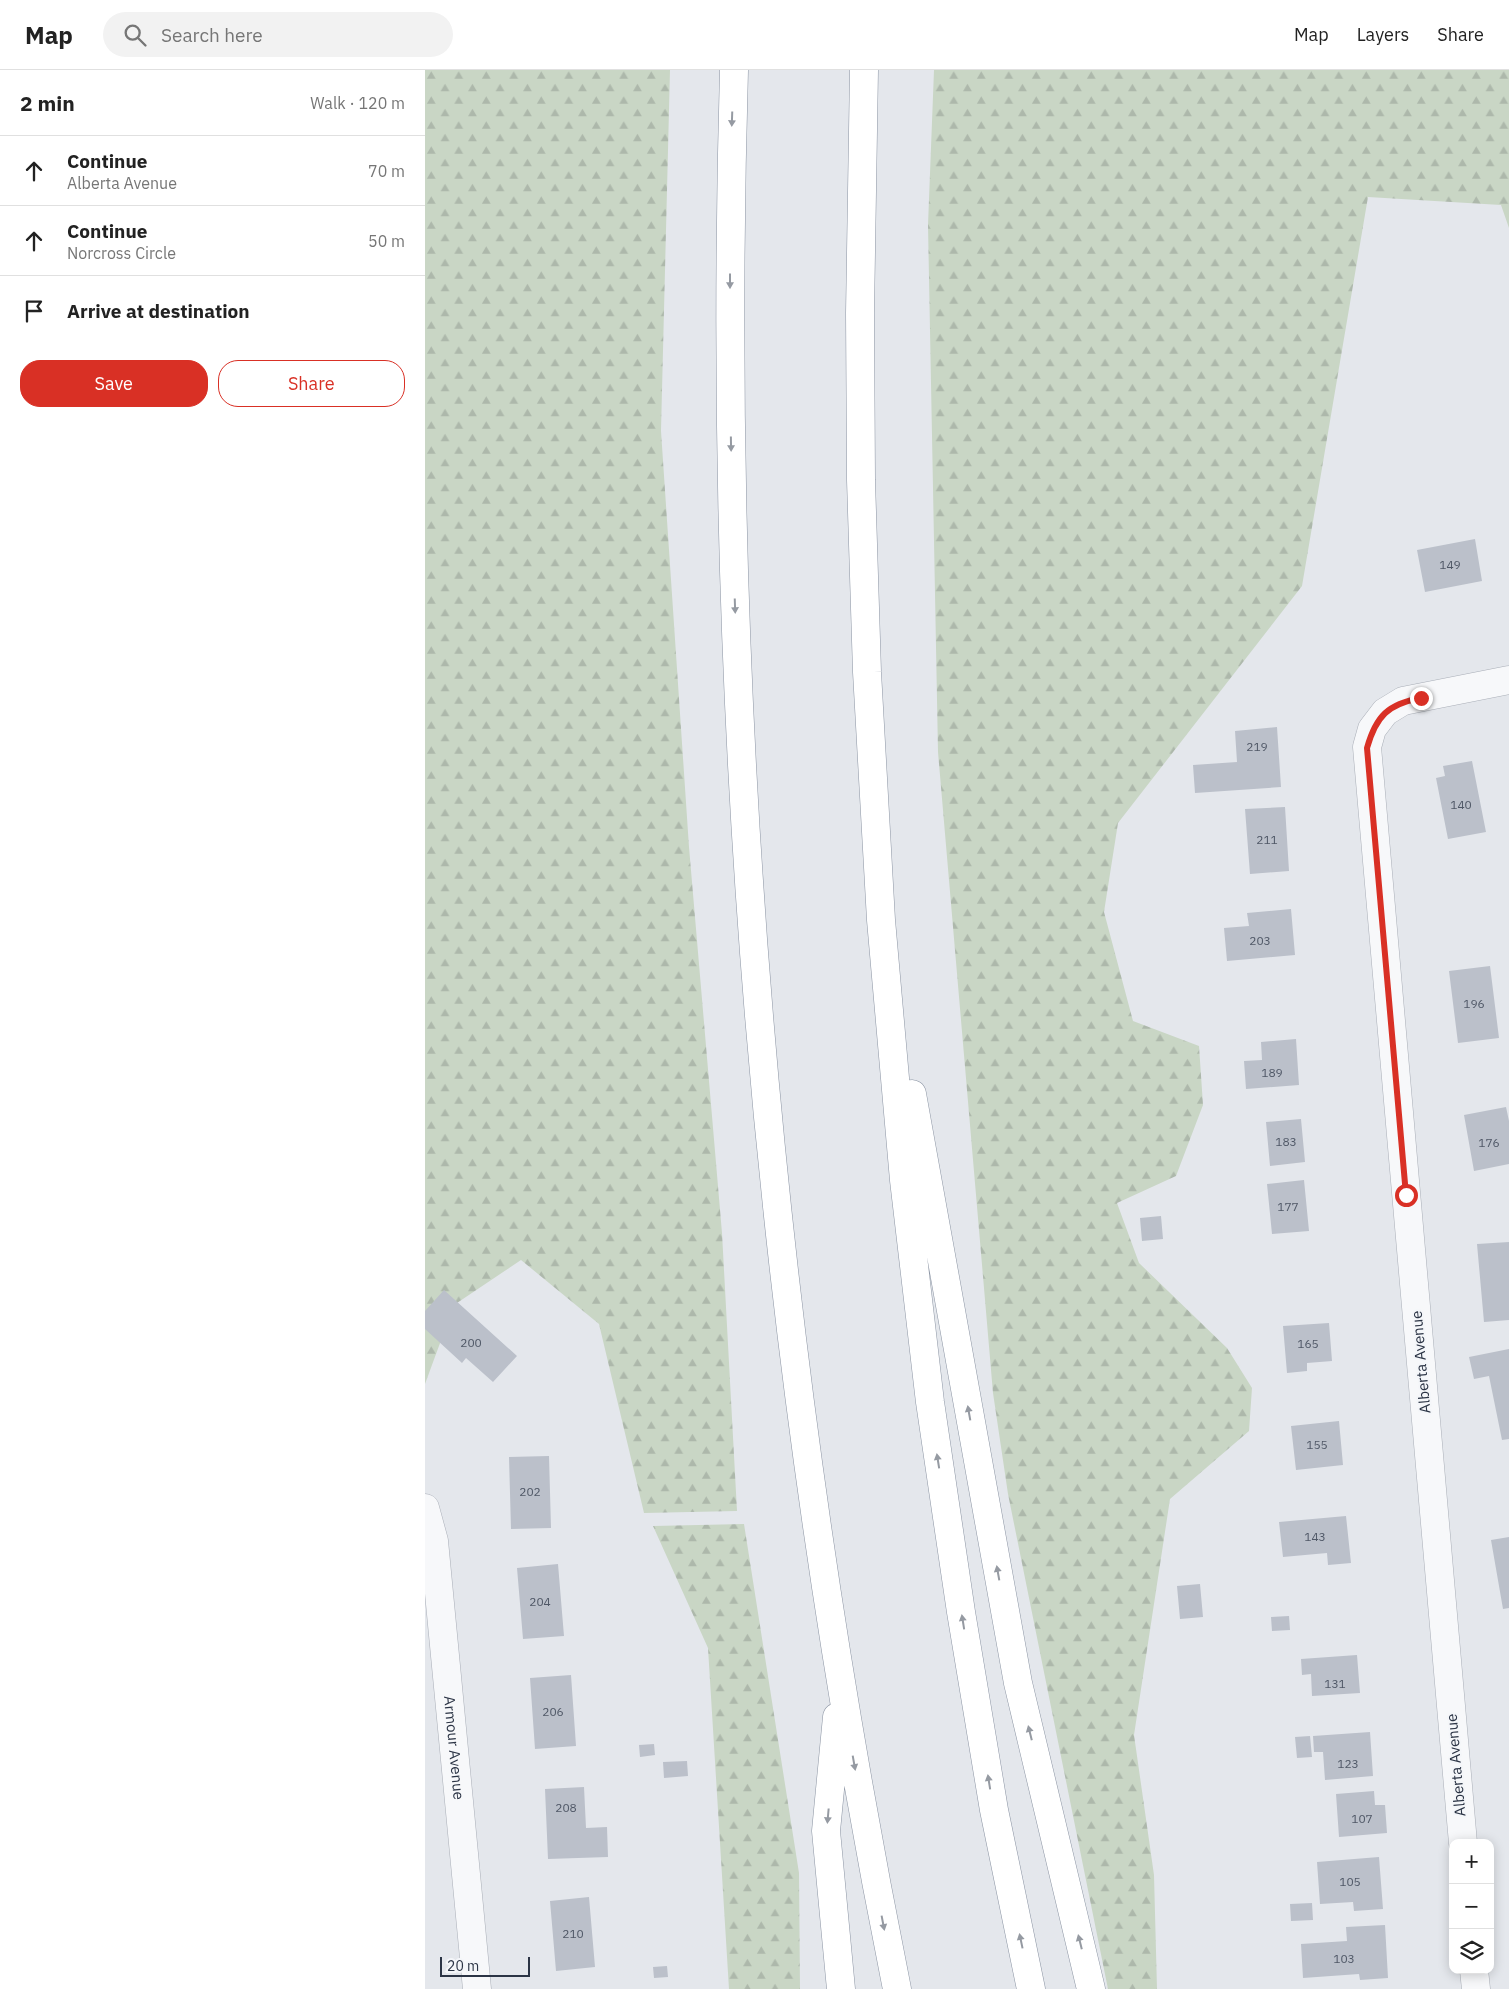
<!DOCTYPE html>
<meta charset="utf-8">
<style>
body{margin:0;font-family:"IBM Plex Sans",sans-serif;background:#f2f2f2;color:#222}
.controls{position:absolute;right:15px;bottom:15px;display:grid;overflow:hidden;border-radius:10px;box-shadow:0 2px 12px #0003}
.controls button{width:45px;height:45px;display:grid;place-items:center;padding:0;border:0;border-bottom:1px solid #e0e0e0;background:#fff;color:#222;font:25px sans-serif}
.scale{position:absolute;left:15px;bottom:12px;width:90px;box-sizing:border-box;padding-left:5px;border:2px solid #2b3445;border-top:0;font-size:14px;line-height:18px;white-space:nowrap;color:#2b3445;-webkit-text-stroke:4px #f4f6f9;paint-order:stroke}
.stop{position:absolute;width:15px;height:15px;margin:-11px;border:4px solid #d93025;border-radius:50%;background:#fff}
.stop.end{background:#d93025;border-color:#fff;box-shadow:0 1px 5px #0008}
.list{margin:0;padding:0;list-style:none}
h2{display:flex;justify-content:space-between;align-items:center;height:65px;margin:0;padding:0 20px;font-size:21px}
h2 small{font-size:16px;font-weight:400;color:#767676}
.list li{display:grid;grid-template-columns:32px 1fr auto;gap:15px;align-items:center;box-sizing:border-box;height:70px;padding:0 20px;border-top:1px solid #e0e0e0}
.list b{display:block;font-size:19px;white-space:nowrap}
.list p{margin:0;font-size:16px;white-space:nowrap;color:#767676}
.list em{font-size:16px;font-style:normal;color:#767676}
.actions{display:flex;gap:10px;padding:15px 20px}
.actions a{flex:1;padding:11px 0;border:1px solid #d93025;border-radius:20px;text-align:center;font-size:18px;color:#d93025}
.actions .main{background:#d93025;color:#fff}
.icon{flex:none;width:28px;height:28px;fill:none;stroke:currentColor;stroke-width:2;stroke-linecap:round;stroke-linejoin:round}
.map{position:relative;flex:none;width:1084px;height:1919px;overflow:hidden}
header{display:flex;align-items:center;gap:30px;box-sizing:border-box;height:70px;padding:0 25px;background:#fff;border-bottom:1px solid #e0e0e0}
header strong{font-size:24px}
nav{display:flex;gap:28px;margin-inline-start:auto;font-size:18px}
.search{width:350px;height:45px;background:#f2f2f2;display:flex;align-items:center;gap:12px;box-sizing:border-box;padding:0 18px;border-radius:28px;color:#767676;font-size:19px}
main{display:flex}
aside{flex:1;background:#fff}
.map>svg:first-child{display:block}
.forest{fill:url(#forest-firs)}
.building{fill:#bbc0ca}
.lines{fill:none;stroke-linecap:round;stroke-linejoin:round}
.street-casing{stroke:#a9aeb7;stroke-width:29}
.highway-casing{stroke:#8b94a3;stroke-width:29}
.street{stroke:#f7f8fa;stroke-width:28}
.highway{stroke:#fff;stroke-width:28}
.oneway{fill:#959aa2}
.route{stroke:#d93025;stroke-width:6}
.labels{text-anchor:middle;stroke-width:4;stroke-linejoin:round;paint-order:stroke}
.number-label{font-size:12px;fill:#4f5766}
.street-label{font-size:15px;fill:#2b3445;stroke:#f4f6f9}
</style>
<header>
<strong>Map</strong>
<div class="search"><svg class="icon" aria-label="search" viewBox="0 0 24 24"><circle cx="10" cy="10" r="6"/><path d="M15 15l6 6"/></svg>Search here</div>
<nav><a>Map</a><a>Layers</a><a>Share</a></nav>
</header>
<main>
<aside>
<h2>2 min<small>Walk · 120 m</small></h2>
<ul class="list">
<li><svg class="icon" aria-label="ahead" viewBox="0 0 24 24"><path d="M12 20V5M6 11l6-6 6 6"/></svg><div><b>Continue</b><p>Alberta Avenue</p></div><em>70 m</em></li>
<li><svg class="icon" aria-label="ahead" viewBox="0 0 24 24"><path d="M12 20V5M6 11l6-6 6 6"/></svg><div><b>Continue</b><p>Norcross Circle</p></div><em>50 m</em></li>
<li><svg class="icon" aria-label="arrive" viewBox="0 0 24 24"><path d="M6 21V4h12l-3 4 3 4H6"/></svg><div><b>Arrive at destination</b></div></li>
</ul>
<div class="actions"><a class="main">Save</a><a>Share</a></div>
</aside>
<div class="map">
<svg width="1084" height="1919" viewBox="0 0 1084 1919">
<defs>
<pattern id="forest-firs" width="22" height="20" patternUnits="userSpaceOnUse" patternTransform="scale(1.25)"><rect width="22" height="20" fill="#c9d6c5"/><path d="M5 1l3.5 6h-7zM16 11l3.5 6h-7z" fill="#adb8ab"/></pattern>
</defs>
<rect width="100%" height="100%" fill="#e4e7ec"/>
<path class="forest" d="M0,0h245l-9,361 28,416 33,386 15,278 -93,2 -45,-189 -78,-64 -67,45 -29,79z
M509,0h575v158l-8,-23 -133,-8 -66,389 -184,237 -14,89 29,109 66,25 4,59 -27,71 -59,27 22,60 88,85 25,40 -3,43 -79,68 -36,236 20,140 3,114h-49l-100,-495 -15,-101 -55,-641 -10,-527z
M319,1454l55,349 1,116h-71l-21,-341 -55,-122z"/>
<path class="building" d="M1050,469l7,42 -57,11 -8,-42z
M852,657l4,60 -86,6 -2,-28 44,-3 -2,-31z
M1047,691l14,71 -38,7 -12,-61 9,-2 -2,-10z
M860,737l4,64 -39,3 -5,-65z
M866,839l4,46 -68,6 -3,-33 25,-2 -2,-13z
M1065,896l9,72 -41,5 -9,-72z
M871,969l3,46 -53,4 -2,-28 18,-1 -1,-18z
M1081,1037l3,14v43l-35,7 -10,-56z
M876,1049l4,43 -35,4 -4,-44z
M879,1110l5,51 -37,3 -5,-50z
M736,1146l2,23 -21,2 -2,-23z
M1084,1172v78l-25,2 -7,-78z
M19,1220l73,66 -24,26 -27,-24 -4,5 -37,-34v-18z
M904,1253l3,38 -25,2v8l-20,2 -4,-47z
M1084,1279v90l-7,1 -13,-64 -15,3 -5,-22z
M914,1351l4,44 -47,5 -5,-44z
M124,1386l2,72 -40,1 -2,-72z
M921,1446l5,47 -23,2 -1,-12 -44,4 -4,-35z
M1084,1467v71l-6,1 -12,-69z
M133,1494l6,72 -41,3 -6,-71z
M775,1514l3,33 -23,2 -3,-33z
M864,1546l1,14 -18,1 -1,-14z
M932,1585l3,38 -48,3 -1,-22 -9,1 -1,-16z
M146,1605l5,71 -41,3 -5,-71z
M945,1662l3,44 -48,4 -2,-28h-9l-1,-16z
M885,1666l2,21 -15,1 -2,-21z
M229,1674l1,11 -15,2 -1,-12z
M262,1691l1,15 -24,2 -1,-16z
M159,1717l2,41 21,-1 1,30 -60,2 -3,-70z
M949,1721l1,14h10l2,28 -48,4 -3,-43z
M954,1787l4,52 -29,2 -1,-9 -33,2 -3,-42z
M164,1827l6,70 -39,4 -6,-70z
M887,1833l1,17 -22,1 -1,-17z
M960,1855l3,53 -28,2 -1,-6 -56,4 -2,-34 46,-3 -1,-14z
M242,1896l1,11 -14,1 -1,-11z"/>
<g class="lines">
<defs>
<g id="street">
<path id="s1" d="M0,1438l9,33 43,448"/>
<path d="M1038,1773l-96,-1096 5,-18 13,-17 18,-11 106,-21"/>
<path d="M1049,1900l2,19"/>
</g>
<path id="highway" d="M309,0c-19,644 36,1288 163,1919
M439,0l-4,243 1,167 6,192 14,248 23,260 26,222 31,210 33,198 37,179
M487,1024l106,589 73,306
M412,1647l-11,114 15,158"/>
</defs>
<use href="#street" class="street-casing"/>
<use href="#highway" class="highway-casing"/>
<use href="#street" class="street"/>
<use href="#highway" class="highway"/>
</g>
<defs><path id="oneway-solid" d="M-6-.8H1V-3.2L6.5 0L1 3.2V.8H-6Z" transform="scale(1.25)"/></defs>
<g class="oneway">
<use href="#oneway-solid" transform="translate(307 49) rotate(92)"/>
<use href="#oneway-solid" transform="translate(305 211) rotate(90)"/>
<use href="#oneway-solid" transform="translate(306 374) rotate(89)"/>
<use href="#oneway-solid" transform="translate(310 536) rotate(88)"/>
<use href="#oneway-solid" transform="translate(544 1343) rotate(-100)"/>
<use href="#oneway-solid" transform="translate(513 1391) rotate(-99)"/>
<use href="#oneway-solid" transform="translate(573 1503) rotate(-100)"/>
<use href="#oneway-solid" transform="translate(538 1552) rotate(-99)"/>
<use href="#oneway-solid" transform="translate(605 1663) rotate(-104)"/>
<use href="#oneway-solid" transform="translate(429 1693) rotate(80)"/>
<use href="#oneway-solid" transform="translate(564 1712) rotate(-99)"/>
<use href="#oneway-solid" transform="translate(403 1746) rotate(95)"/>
<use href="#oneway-solid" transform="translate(458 1853) rotate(79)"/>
<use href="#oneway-solid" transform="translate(596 1871) rotate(-102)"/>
<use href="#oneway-solid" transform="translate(655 1872) rotate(-104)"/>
</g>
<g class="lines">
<path class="route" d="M981,1125l-39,-447c9,-32 21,-44 54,-50"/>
</g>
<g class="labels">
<g class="number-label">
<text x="1025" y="499">149</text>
<text x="832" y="681">219</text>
<text x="1036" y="739">140</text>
<text x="842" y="774">211</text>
<text x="835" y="875">203</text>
<text x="1049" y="938">196</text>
<text x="847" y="1007">189</text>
<text x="861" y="1076">183</text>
<text x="1064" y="1077">176</text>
<text x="863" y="1141">177</text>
<text x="46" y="1277">200</text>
<text x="883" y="1278">165</text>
<text x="892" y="1379">155</text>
<text x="105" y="1426">202</text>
<text x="890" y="1471">143</text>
<text x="115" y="1536">204</text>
<text x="910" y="1618">131</text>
<text x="128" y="1646">206</text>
<text x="923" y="1698">123</text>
<text x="141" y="1742">208</text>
<text x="937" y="1753">107</text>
<text x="925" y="1816">105</text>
<text x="148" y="1868">210</text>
<text x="919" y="1893">103</text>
</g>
<g class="street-label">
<text transform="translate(996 1292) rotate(-95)" y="5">Alberta Avenue</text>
<text dy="5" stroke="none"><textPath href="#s1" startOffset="242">Armour Avenue</textPath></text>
<text transform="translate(1031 1695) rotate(-95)" y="5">Alberta Avenue</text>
</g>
</g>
</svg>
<div class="controls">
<button>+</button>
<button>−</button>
<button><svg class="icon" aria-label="layers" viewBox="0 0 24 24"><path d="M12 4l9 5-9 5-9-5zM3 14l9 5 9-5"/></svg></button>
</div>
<div class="scale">20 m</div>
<div class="stop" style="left:981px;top:1125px"></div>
<div class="stop end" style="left:996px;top:628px"></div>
</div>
</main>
